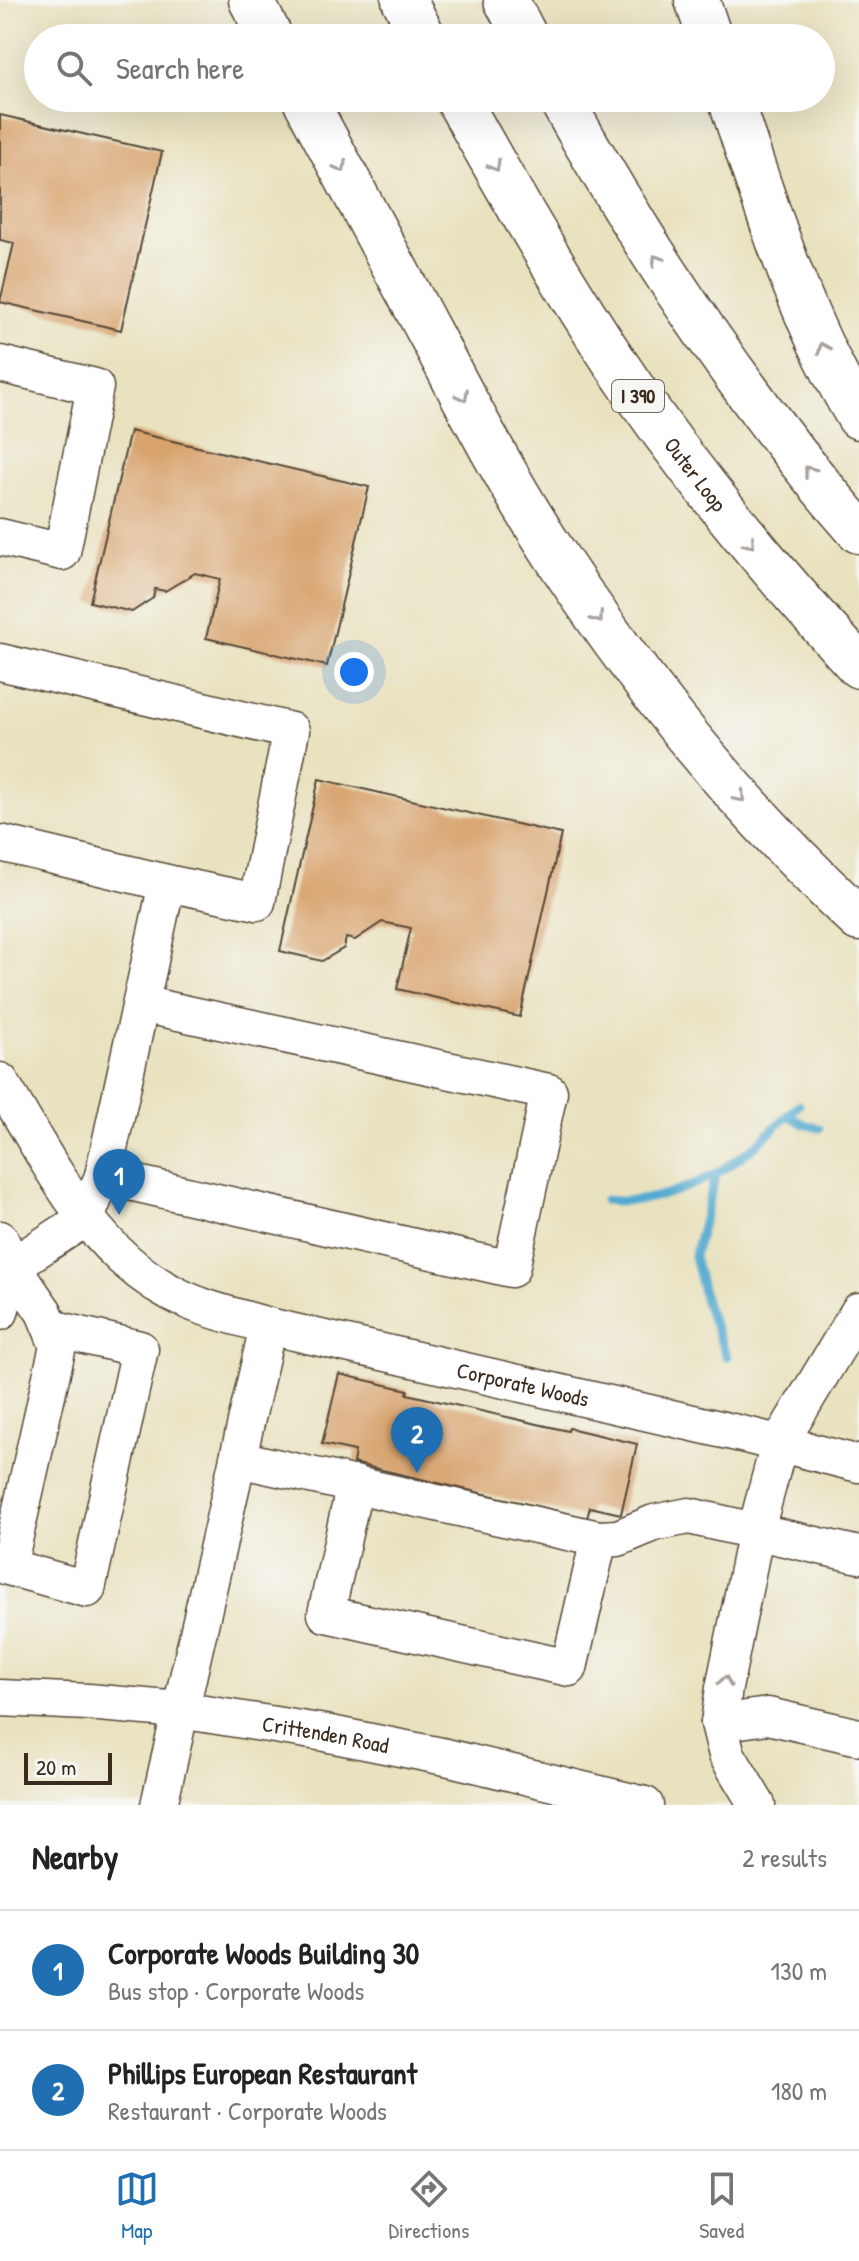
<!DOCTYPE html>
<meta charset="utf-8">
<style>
body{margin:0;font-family:"Patrick Hand",sans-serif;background:#f6f6f6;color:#222}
.scale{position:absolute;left:24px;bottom:20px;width:88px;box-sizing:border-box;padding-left:8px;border:4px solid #3b2a1e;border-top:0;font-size:22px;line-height:28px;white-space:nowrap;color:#3b2a1e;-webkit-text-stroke:6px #f6f6f2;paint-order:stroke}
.you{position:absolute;left:354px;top:672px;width:28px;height:28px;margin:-20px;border:6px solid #fff;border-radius:50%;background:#1a73e8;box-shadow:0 0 0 12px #1a73e833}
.badge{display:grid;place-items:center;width:52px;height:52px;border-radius:50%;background:#1f6fb2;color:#fff;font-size:26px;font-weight:700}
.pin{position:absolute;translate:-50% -66px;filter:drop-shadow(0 2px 4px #0008)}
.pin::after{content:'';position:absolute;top:42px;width:28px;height:24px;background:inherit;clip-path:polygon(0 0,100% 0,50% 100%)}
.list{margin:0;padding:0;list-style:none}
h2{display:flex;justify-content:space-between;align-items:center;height:104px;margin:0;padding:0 32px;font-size:34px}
h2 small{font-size:26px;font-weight:400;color:#767676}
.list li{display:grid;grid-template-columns:52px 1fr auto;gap:24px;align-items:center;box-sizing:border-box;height:120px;padding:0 32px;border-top:2px solid #e0e0e0}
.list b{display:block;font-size:30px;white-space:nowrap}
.list p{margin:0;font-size:26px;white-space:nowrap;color:#767676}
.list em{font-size:26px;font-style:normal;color:#767676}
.icon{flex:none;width:44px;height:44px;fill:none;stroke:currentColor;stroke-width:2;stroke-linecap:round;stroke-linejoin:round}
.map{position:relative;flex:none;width:859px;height:1805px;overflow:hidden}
.search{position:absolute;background:#fff;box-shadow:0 8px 32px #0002;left:24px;right:24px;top:24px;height:88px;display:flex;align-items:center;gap:20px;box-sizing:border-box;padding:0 28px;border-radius:44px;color:#767676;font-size:30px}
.sheet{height:344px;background:#fff}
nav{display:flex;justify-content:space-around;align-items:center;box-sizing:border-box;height:112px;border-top:2px solid #e0e0e0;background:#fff;font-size:22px;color:#767676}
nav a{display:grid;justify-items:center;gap:4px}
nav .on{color:#1f6fb2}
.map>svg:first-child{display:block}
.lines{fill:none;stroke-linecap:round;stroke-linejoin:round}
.stream{stroke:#53aad0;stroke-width:9}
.building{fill:#d8a36d}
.minor-casing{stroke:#554636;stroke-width:39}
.highway-casing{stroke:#554636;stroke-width:47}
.minor{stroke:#fff;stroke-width:36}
.highway{stroke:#fff;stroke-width:44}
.oneway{stroke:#a79f9a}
.labels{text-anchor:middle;stroke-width:7;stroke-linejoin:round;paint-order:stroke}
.shield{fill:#f6f6f2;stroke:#73675e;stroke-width:2}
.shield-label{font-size:20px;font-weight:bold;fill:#3b2a1e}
.street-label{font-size:22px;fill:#3b2a1e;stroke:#f6f6f2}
</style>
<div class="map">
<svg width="859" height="1805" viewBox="0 0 859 1805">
<rect width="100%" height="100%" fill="#f6f6f2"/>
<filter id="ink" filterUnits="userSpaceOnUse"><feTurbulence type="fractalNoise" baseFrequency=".0125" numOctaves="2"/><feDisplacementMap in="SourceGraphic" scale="16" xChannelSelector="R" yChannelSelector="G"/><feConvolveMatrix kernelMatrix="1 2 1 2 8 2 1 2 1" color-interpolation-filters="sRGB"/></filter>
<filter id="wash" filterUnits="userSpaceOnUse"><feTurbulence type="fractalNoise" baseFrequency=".006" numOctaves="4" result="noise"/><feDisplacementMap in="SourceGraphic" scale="32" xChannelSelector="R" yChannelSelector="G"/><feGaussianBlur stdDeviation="1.8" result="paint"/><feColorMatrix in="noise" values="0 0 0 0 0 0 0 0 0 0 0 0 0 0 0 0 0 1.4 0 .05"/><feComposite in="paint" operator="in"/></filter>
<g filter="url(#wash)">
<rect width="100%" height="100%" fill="#e9e2bf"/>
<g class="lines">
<path class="stream" d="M789,1116l15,8 15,4
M605,1200c40,5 75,-9 111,-26
M727,1357l-21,-52 -12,-49 22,-82 36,-25 47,-44"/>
</g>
<g id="blocks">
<path class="building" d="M0,115l162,37 -41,178 -121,-28 14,-59 -14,-3z
M130,431l239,56 -42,179 -121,-28 14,-59 -25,-6 -30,18 -10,-2 -2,9 -21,14 -42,-10z
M319,779l242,55 -41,183 -123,-28 14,-61 -29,-6 -27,18 -9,-2 -2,10 -22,13 -42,-10z
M339,1374l69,16 -1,4 161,37 1,-3 68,16 -16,70 -31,-7 -3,11 -234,-55 2,-12 -33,-7z"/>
</g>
</g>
<g filter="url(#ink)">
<use href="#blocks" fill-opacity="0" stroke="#554636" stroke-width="2"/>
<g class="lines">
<defs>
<g id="minor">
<path d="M0,364l95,23 -33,165 -62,-15"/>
<path d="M0,662l291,69 -34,171 -90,-19 -167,-40"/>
<path id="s1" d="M0,1081c47,76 88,167 170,211 30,17 66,24 98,34l482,110 109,28"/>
<path d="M103,1176l408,93 38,-177 -408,-88"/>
<path d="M0,1239l12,27 32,46 14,34 -50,221 79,22 53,-240 -89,-21"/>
<path d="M0,1262l12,4 -12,46"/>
<path d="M12,1266l74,-48 17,-42 64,-293"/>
<path d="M238,1459l361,80 19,-1 36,-15 35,-7 170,39"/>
<path d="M355,1484l-29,130 243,54 30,-129"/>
<path id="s2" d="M0,1698l88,4 92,8 145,23 121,24 199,48"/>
<path d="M719,1723l49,-7 91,21"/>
<path d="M159,1805l109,-479"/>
<path d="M757,1805l-30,-50 -8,-32 5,-35 32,-158 23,-86 80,-133"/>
</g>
<g id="highway">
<path d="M251,0l20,38"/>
<path d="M404,0l20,38"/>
<path d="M506,0l20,38"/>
<path d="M697,0l13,38"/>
<path d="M304,98c44,82 87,164 131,245 39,75 79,150 126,221 85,129 184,249 298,355"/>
<path id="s3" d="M457,98c50,90 102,180 159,266 72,108 155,207 243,302"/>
<path d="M560,98c86,153 183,301 299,433"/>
<path d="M730,98c36,107 70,222 129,319"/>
</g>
</defs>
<use href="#minor" class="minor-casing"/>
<use href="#highway" class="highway-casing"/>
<use href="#minor" class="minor"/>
<use href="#highway" class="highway"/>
</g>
<defs><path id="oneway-chevron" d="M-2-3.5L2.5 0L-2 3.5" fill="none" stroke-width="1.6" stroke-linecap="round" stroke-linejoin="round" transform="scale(2)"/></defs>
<g class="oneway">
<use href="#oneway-chevron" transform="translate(495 166) rotate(61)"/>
<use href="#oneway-chevron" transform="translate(341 167) rotate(62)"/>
<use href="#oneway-chevron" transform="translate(657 260) rotate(-123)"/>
<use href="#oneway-chevron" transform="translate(823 348) rotate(-114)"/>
<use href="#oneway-chevron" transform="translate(463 396) rotate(62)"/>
<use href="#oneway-chevron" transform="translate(809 471) rotate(-129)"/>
<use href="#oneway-chevron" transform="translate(750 543) rotate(50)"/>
<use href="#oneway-chevron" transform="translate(598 618) rotate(54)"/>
<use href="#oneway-chevron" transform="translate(740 797) rotate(48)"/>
<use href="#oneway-chevron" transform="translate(725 1681) rotate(-79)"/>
</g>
</g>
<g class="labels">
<rect class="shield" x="612" y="380" width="52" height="32" rx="6"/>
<g class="shield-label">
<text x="638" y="403">I 390</text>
</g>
<g class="street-label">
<text dy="8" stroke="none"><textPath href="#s3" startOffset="446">Outer Loop</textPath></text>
<text dy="8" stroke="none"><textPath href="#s1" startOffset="640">Corporate Woods</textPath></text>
<text dy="8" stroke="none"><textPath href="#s2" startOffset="328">Crittenden Road</textPath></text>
</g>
</g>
</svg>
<div class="scale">20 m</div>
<div class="you"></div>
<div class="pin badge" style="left:119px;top:1215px">1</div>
<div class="pin badge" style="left:417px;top:1473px">2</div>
<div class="search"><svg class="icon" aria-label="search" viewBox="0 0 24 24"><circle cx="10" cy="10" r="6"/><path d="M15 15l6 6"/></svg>Search here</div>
</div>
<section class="sheet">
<h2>Nearby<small>2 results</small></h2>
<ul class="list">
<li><span class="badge">1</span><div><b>Corporate Woods Building 30</b><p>Bus stop · Corporate Woods</p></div><em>130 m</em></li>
<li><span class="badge">2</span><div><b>Phillips European Restaurant</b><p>Restaurant · Corporate Woods</p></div><em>180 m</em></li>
</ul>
</section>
<nav>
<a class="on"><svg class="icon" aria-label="map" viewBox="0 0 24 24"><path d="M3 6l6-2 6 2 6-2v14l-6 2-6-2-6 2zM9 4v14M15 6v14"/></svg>Map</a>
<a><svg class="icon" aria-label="directions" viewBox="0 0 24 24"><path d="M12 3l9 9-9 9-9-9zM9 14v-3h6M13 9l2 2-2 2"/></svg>Directions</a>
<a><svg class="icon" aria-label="saved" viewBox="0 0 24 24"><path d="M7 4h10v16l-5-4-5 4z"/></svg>Saved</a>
</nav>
